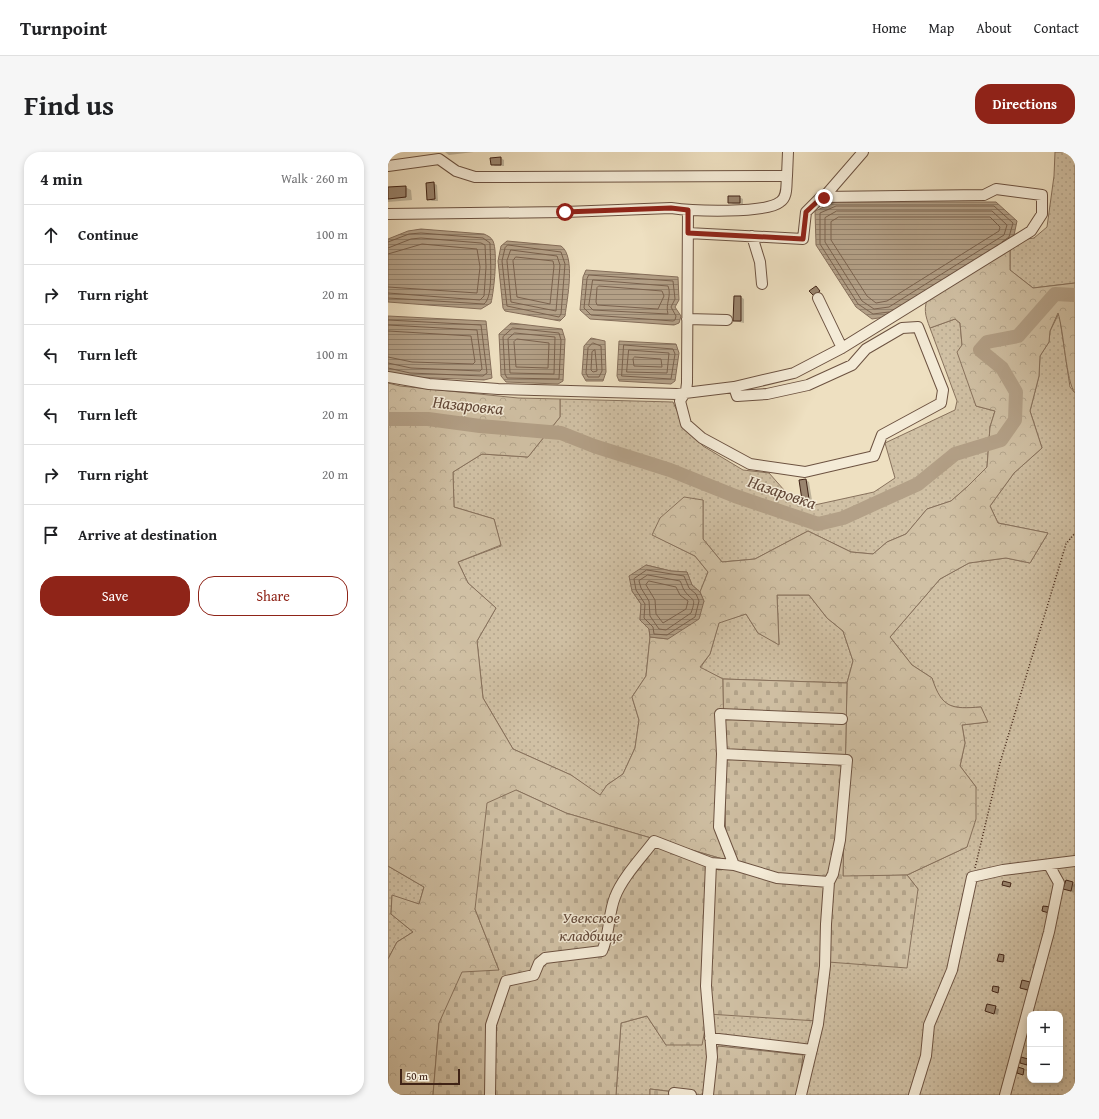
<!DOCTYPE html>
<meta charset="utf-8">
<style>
body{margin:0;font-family:"Gentium Book Plus",serif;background:#f6f6f6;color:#202124}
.controls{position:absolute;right:12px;bottom:12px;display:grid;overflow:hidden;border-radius:8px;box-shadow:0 2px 6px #0003}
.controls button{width:36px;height:36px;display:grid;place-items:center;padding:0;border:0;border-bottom:1px solid #e0e0e0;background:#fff;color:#202124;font:20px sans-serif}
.scale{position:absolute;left:12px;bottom:10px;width:60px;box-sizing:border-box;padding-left:4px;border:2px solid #402316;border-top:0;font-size:11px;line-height:14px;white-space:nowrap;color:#402316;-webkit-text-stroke:3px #f4ebd7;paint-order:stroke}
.stop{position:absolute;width:12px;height:12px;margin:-9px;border:3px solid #8f2418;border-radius:50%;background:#fff}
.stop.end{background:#8f2418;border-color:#fff;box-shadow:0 1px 4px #0008}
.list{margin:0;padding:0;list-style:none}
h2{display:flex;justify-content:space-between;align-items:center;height:52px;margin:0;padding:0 16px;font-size:17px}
h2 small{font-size:13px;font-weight:400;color:#757577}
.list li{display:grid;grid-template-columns:26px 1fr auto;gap:12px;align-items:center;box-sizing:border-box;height:60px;padding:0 16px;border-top:1px solid #e0e0e0}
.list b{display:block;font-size:15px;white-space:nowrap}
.list em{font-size:13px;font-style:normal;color:#757577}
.actions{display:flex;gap:8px;padding:12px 16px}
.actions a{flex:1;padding:9px 0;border:1px solid #8f2418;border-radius:16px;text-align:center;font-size:14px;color:#8f2418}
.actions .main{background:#8f2418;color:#fff}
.icon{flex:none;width:22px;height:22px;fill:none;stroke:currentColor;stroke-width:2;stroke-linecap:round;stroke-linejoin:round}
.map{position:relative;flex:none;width:687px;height:943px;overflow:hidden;border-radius:16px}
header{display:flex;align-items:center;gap:24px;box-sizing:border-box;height:56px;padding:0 20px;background:#fff;border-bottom:1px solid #e0e0e0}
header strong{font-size:19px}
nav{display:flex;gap:22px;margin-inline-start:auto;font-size:14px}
.intro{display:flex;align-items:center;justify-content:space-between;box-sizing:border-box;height:96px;padding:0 24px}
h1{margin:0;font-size:28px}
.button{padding:10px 18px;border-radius:16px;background:#8f2418;color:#fff;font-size:14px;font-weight:700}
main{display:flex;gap:24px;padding:0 24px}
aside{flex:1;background:#fff;border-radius:16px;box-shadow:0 2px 6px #0003}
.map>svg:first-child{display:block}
.grass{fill:url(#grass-dots);stroke:#88725d;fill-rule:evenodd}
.forest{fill:url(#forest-crowns);stroke:#88725d}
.cemetery{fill:url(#cemetery-stones);stroke:#88725d}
.water{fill:url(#water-rules);stroke:#856e5a}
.shadow{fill:#0003}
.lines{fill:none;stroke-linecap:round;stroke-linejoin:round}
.shore{stroke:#7a624e;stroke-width:1}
.river{stroke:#b3a087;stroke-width:14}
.building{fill:#9a856f;stroke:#402316}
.minor-casing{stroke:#6c5241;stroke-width:12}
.path{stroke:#402316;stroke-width:1.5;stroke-dasharray:1 2;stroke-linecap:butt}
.minor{stroke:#f4ebd7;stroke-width:10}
.route{stroke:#8f2418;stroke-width:5}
.labels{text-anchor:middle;stroke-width:3;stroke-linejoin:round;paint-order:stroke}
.park-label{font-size:16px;font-style:italic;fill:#644a3a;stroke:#f4ebd7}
.water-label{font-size:17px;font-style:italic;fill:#624838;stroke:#f4ebd7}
</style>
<header>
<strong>Turnpoint</strong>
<nav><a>Home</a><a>Map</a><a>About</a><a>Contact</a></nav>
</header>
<div class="intro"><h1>Find us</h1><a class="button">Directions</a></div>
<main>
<aside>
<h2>4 min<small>Walk · 260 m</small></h2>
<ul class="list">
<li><svg class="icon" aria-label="ahead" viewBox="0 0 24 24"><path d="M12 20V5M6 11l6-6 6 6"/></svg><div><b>Continue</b></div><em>100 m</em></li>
<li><svg class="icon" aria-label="right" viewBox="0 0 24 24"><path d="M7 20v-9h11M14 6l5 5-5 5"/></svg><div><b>Turn right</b></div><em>20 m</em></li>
<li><svg class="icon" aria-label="left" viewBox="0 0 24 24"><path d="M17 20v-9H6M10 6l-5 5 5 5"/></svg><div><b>Turn left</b></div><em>100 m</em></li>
<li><svg class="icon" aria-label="left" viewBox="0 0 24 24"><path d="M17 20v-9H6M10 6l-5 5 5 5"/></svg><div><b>Turn left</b></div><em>20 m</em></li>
<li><svg class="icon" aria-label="right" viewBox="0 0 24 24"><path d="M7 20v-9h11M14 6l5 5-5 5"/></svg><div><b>Turn right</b></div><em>20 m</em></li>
<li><svg class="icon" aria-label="arrive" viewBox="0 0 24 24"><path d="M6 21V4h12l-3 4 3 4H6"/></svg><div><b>Arrive at destination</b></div></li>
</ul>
<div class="actions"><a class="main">Save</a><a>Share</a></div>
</aside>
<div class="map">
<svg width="687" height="943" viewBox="0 0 687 943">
<defs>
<pattern id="grass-dots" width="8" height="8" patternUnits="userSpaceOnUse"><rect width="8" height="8" fill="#d0c0a4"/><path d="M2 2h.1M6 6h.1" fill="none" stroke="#b4a58c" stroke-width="1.8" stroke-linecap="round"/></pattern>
<pattern id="forest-crowns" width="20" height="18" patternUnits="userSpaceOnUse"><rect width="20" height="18" fill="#d0c0a4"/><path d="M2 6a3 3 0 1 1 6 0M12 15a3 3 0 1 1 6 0" fill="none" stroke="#b4a58c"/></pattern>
<pattern id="cemetery-stones" width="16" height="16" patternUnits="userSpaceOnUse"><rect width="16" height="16" fill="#d0c0a4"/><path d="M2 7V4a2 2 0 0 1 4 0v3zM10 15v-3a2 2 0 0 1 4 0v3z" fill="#b4a58c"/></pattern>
<pattern id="water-rules" width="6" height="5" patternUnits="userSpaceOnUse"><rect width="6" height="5" fill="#b3a087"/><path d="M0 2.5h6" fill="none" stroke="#93826d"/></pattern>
</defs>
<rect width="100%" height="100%" fill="#eee0c1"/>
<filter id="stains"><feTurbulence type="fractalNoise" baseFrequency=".005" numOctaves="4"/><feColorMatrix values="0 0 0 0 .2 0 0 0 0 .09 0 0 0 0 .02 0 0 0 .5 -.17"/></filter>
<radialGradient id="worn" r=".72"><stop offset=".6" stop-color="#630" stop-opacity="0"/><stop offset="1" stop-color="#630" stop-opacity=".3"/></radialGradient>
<path class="grass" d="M667,0h20v131l-42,5 -23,-18v-20l17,-11 7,-1 13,-11 7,-51z
M671,161l11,74 5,6v702h-277l-80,-48 -10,44 -8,4 -50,-6v6h-34l5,-72 26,-7 19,29 42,-31 120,-52 90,-73 -11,-14 60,-28 9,-60 -16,-21 5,-23 -3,-18 25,-3 -6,-15c-29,2 -40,2 -49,-29l-20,-13 -22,-28 50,-58 29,-16 37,-5 24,5 18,-30 -50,-10 -8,-17 24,-33 28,-25 -12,-37 9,-35 1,-20 9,-14 1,-11zM642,862h30v66h-30z
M567,167l5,4 2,22 14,61 19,5 -5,16 -3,40 -20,20 -16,14 -24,8 -21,25 -19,8 -14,12 -22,-2 -43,-21 -53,28 -33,3 -19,-23v-39l-50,35 42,21 13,16 -8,20 -8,-7 -5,-13 -16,-1 -25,-6 -14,26 9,13 -1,16 9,9 1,8 -4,39 -14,21 7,23 -4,28 -12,26 -16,11 -7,11 -29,-21 -58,-26 -30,-51 -6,-57 19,-33 -28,-25 -10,-21 43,-16 -7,-27 -40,-12 -1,-35 29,-18 46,3 32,-40v-18l113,3 11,24 19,20 40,24 26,3 23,26 18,7 64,-14 21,-14 -10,-35 70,-33 2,-9 -27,-73z
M389,443h32l18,23 16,13 10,30 -6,22 -124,-4 -23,-11 10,-14 9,-32 27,-8 12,19 21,11z
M0,714l36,21 -5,17 -27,-8 -1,18 22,18 -16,10 -9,17z"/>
<path class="forest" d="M622,98v20l23,18 42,-5v110c-9,-11 -11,-62 -17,-80l-8,18 -1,11 -9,14 -1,20 -9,35 12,37 -28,25 -24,33 8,17 50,10 -18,30 -24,-5 -37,5 -29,16 -50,58 22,28 20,13c10,31 20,31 49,29l7,15 -26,3 3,18 -5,23 16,21v32l-9,28 -60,28 -64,2 4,-194 6,-22 -10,-30 -16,-13 -18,-23h-32l2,50 -21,-12 -12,-19 -27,9 -9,31 -10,13 23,12 3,181 -160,-47 -50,-23 -41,119 24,61 -60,53 -6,72h-45v-136l9,-17 16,-10 -22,-18 1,-19 27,9 5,-17 -36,-21v-483l12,3 118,12 42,1v18l-32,40 -46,-3 -29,18 1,35 40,12 7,26 -43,17 10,21 28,25 -19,33 6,57 30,51 58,26 29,20 7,-10 16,-11 12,-26 4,-28 -7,-23 14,-21 4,-39 18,2 36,-37 -4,-10 8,-20 -13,-16 -43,-21 8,-17 24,-21 19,3v39l19,23 33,-3 53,-28 43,21 22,2 14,-12 19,-8 21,-25 24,-8 16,-14 20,-20 3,-40 5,-16 -19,-5 -19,-54 5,-7 -2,-22 -5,-4 -25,9c-5,-13 -7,-20 -1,-33z"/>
<path class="cemetery" d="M335,527l124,4 -4,193 64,-1 11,14 -11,79 -79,-6 -11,59 -109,-7 -6,31h-36l-19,-29 -26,7 -5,72h-183l6,-72 23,-51 37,-2 -24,-61 12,-106 29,-13 50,23 160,47z
M330,894l85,9 -5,40h-148v-6l50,6 8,-4z"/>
<path class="water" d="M447,50h161l21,19 -4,19 -122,76 -19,3 -16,-12 -40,-62 -1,-34z
M33,77l63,5c4,2 7,3 9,7 5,11 1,50 -2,62l-10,6 -93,-7v-63l20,-8z
M119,89l54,5c15,10 6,54 4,70l-5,5 -55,-10 -2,-3 -5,-47 3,-15z
M198,118l92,7 1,23 -4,7 6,9 -2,7 -5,2 -84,-6 -10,-9 3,-33z
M0,164l98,5 6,57 -8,2 -74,-3 -22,-5z
M123,171l51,6 3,10 -2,42 -5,3 -52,-2 -5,-6 -2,-42z
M203,186l14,3 1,31 -3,9h-17l-4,-7 2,-28z
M231,189l57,3 3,9 -4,28 -4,3 -52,-3 -2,-5z
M258,413l25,6 16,1 5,13 8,7 4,9 -5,18 -31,20 -18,-2 -1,-8 -9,-9 1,-16 -9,-13 -3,-15z"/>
<path class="shadow" d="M57,0h29l-25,3z
M113,6l3,2v6h-9l-3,-2z
M45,31l4,2 1,16h-6l-4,-2z
M17,35l6,3 1,10 -24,2v-14z
M351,45l4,2v5h-10l-4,-2z
M353,145l3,2v24l-10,-2z
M418,328l3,2 3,18 -6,1 -3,-2z
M679,729l8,3 -1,9 -10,-4z
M612,803l5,2 -1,5 -4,-1z
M645,812l4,1 1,5 -6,-2z
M600,853l11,4 -1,6 -12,-4z"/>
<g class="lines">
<path class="shore" d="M449,59h155l15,14 -3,10 -115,72 -15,2 -12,-8 -37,-59v-24z
M451,65h151l10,10 -1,4 -112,70 -11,2 -9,-7 -36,-56v-18z
M0,90l21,-8 12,-1 62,5 7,5c0,12 4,54 -6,61l-96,-6
M120,93l53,7 4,12 -4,50 -2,3 -52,-11 -5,-45 3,-13z
M0,96l23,-9 10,-1 60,5 4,2 1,22 -2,29 -4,4 -92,-7
M123,98l46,6 3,9 -4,46 -45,-9 -4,-41z
M0,102l34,-10 55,5 3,18 -3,26 -89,-6
M128,105l37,4 1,5 -4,38 -33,-7 -4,-36z
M201,123l84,6 2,18 -4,8 5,9 -1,4 -2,1 -82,-6 -7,-7 3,-29z
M205,128l75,6c4,10 -3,18 0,28l-75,-4 -4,-4z
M211,134l63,5 2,5 -6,13 -61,-4 -1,-3 1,-14z
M501,160l-16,2 -15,-10 -38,-60v-31l16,-7h158l19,17 -4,14 -7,5
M0,168l93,5 6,48 -4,3 -73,-3 -22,-5
M0,173l89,5 5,39 -2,2 -69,-3 -23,-5
M125,176l46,5 2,7 -2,39 -52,-1 -2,-4 -2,-37z
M0,179l83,5 4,26 -2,2 -61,-2 -24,-5
M127,181l40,4 -1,37 -44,-1 -2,-34z
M129,187l32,4 -1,25 -32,-1 -2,-25z
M205,191l8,3 1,25 -3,6h-11l-2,-4 2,-25z
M236,193l49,4 2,5 -4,25 -49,-3z
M207,198l2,21 -4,1 -2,-2 1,-18z
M241,198l40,3 -2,20 -40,-1z
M247,205l26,2 1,8 -28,-1 -1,-7z
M259,418l37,6 5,12 7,6 3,7 -4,16 -28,18 -13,-1 -1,-7 -9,-9 1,-14 -9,-14 -2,-11z
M260,423l32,6c2,3 2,6 4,9 8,12 13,6 7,23l-25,17 -7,-1 -9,-13 -1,-15 -8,-13 -2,-7z
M261,429l27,6 4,8 8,6 -2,8 -23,14 -7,-9 -1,-14 -9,-15z"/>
<path class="river" d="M0,267h40l52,7 81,7 33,13 76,24 65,26 83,28 25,-6 75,-34 37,-30 46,-14 14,-20 1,-28 -14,-24 -22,-18 7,-8 31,-6 37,-42 20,1"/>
</g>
<path class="building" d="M113,5v8h-10l-1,-7z
M46,30l1,17 -8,1 -1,-17z
M18,34v11l-18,2v-12z
M340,44h12v7h-12z
M428,134l4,5 -6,5 -5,-5z
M346,144h7v25h-8z
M418,327l3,20 -7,1 -3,-20z
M678,728l7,2 -2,9 -8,-2z
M615,729l8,2 -1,4 -8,-2z
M655,754l7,1 -1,6 -7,-2z
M611,802l5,1 -1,7 -6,-1z
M634,828l8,2 -2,8 -8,-2z
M605,834l6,1 -1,6 -6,-2z
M599,852l9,2 -2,8 -9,-3z
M633,905l7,2 -1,6 -7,-2z
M630,915l6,2 -1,6 -6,-2z"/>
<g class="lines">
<defs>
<path id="minor" d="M0,14l51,-7 17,12 19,6 312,-1c-1,9 1,21 -7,26 -15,12 -88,9 -109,6l-106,4 -177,2
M399,24l1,-24
M436,45l39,-45
M300,58l-1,173 -1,8 -6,10 6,23 16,14 48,26 55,8 69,-16 8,-21 59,-32 2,-13 -25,-63 -16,1 -36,21 -14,16 -44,20 -41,9 -30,2 -3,-9
M364,84l8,26 2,22
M430,146l24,50
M299,167l40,1
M0,225l41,7 69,5 179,5 57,-7 60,-14 48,-25 189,-117 11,-17v-19l-46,-6 -12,6 -163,2 -15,15 -3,27 -115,-6
M334,602l125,6 -7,80 -7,34 -4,8 -3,42 -1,42 -7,58 -17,71
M346,713l-15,-38 3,-73 -2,-40 122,5
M322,886l102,12
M286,941l17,2
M102,943l1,-70 15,-44 28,-6 5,-12 6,-5 57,-7c8,-17 6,-37 13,-54 7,-19 27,-40 39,-56l57,22 23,2 43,13 52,4
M320,943l4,-38 -6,-71 5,-123
M526,943l12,-39 3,-31 23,-55 20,-93 31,-7 72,-9
M617,943l44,-163 10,-49 -10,-18"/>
</defs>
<use href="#minor" class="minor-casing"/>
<path class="path" d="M587,716l25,-105 66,-219 9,-11"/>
<use href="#minor" class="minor"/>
</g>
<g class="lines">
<path class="route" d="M177,60l106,-4 17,2v23l115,6 3,-27 15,-14h3"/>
</g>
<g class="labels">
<g class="park-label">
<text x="203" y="771">Увекское<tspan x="203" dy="18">кладбище</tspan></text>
</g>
<g class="water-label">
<text transform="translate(80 253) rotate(6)" y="6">Назаровка</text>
<text transform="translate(394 340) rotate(19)" y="6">Назаровка</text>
</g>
</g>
<rect width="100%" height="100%" filter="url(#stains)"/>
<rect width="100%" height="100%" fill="url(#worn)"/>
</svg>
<div class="controls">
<button>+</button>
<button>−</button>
</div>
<div class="scale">50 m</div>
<div class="stop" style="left:177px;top:60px"></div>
<div class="stop end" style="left:436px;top:46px"></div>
</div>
</main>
